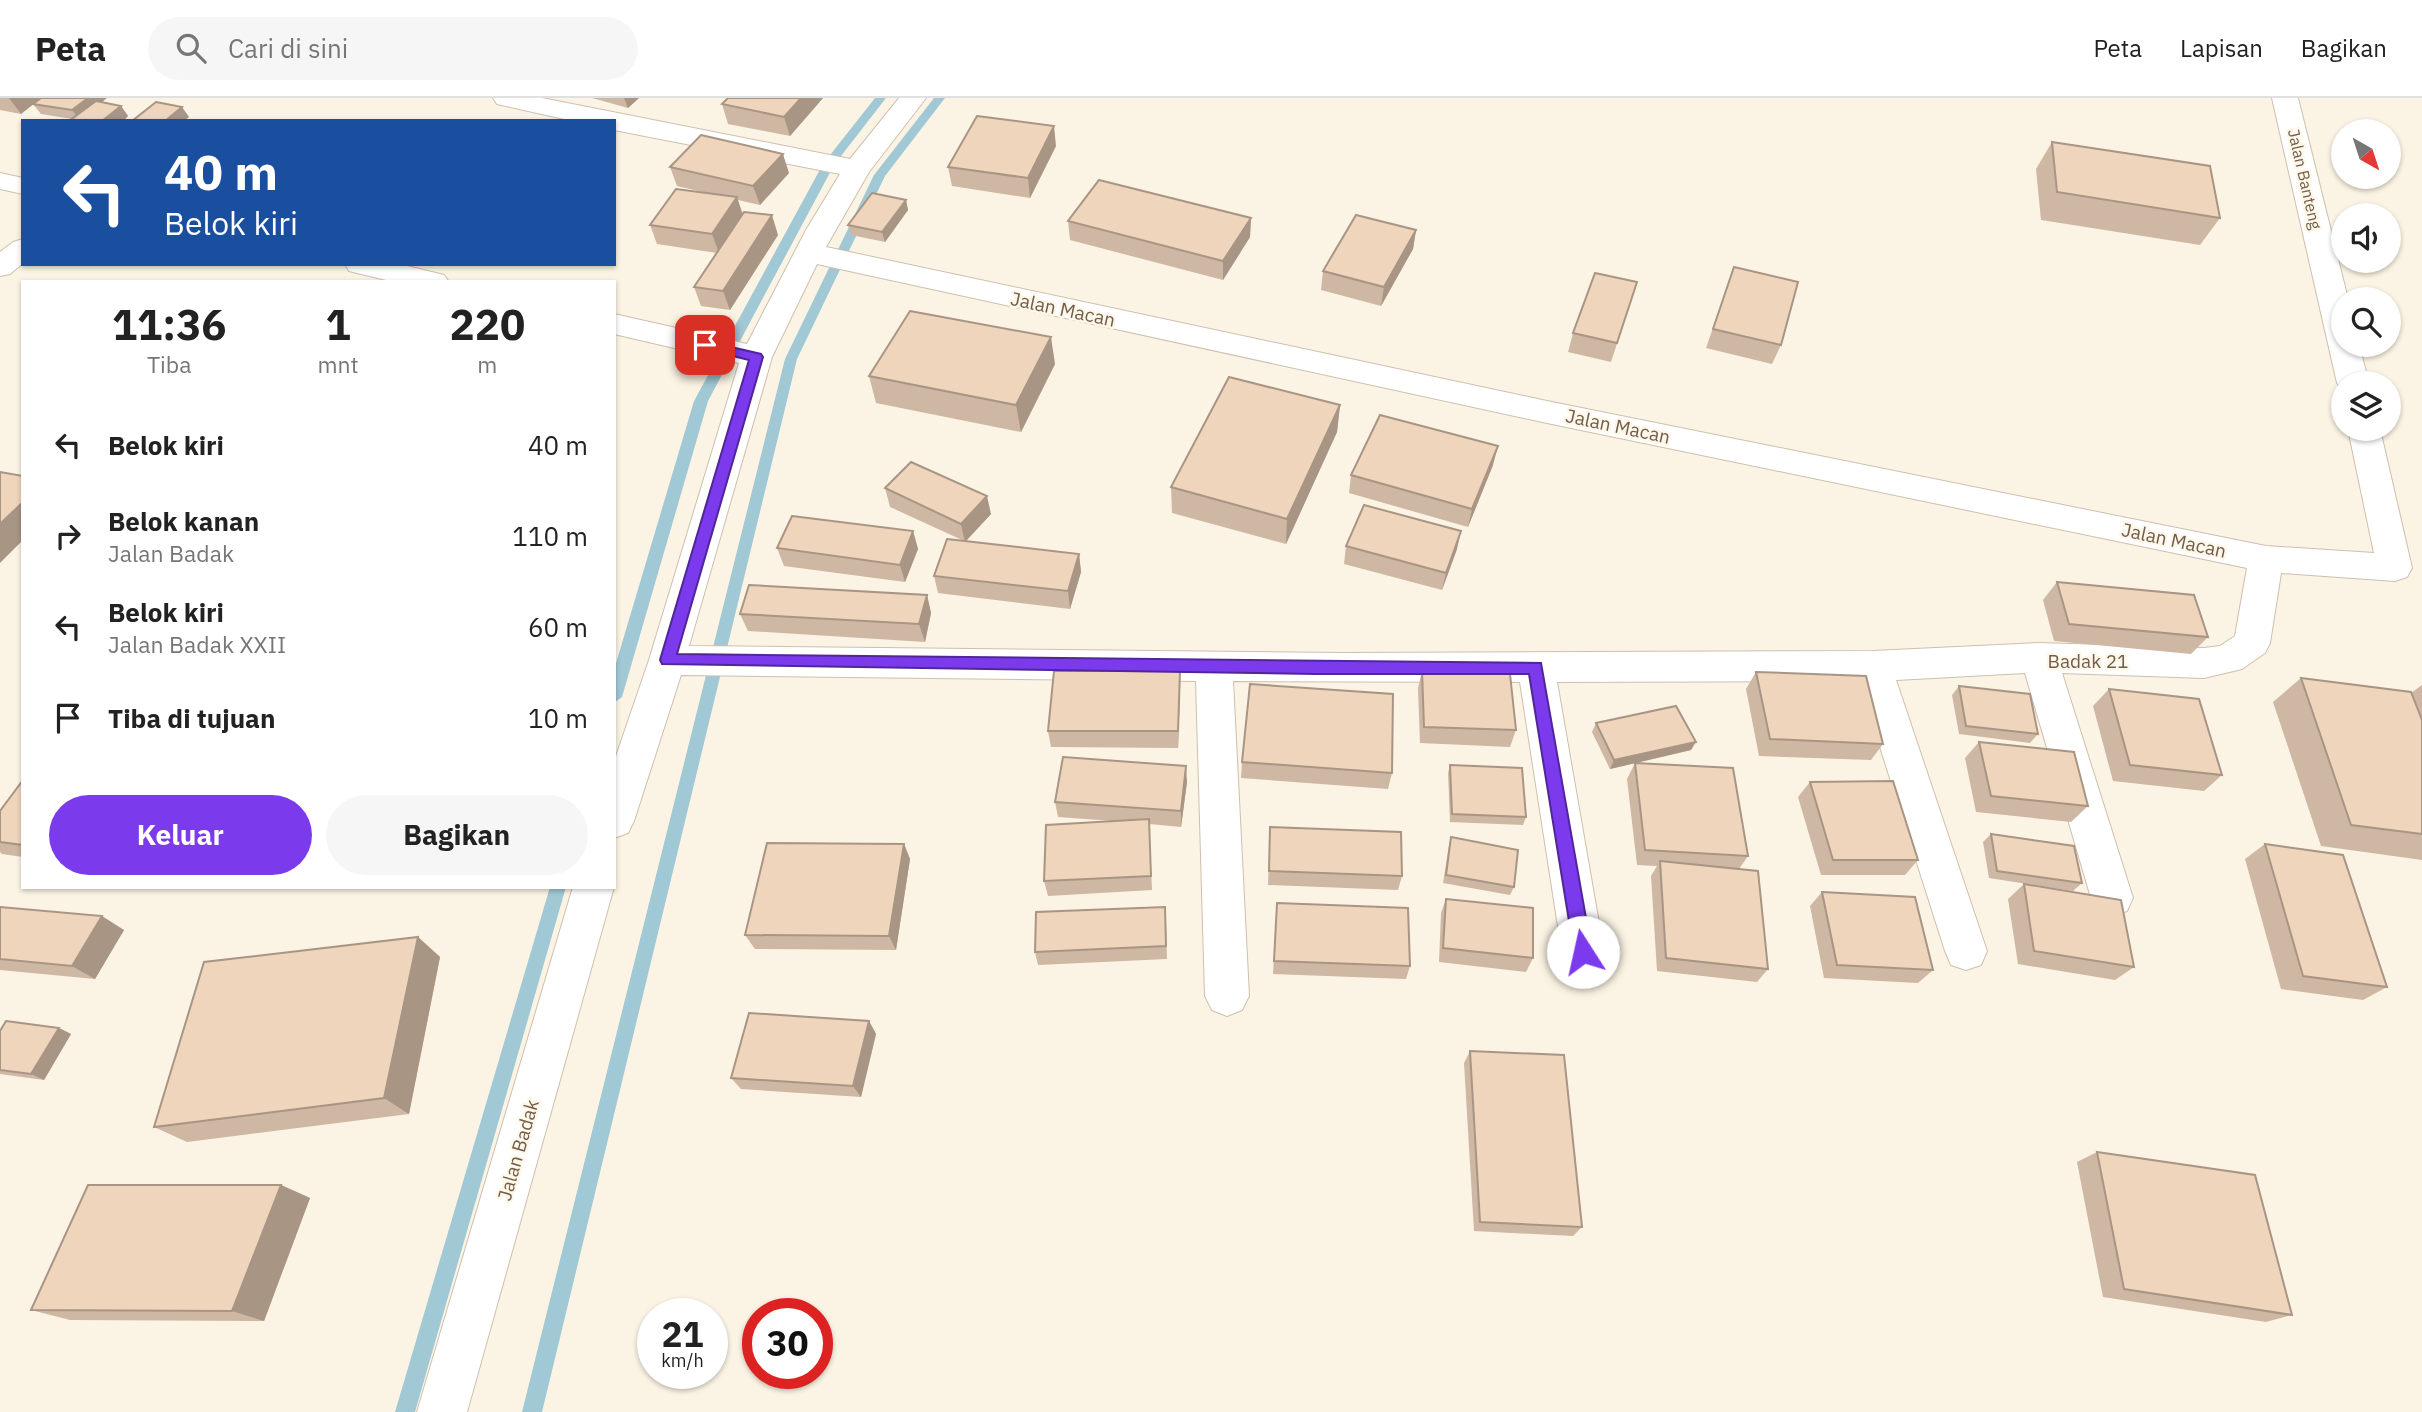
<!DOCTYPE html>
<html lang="id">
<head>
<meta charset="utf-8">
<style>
	:root { --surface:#fff; --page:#f6f6f6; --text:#222; --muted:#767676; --line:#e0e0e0; --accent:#7c3aed }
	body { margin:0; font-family:"IBM Plex Sans",sans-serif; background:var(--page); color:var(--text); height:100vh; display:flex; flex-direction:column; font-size:26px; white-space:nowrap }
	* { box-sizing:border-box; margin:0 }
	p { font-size:23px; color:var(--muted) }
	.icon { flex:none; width:38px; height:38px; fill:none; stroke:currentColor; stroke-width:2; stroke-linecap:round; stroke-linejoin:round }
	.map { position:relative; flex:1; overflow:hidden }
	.side { position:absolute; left:21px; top:182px; width:595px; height:609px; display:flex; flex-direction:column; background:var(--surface); border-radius:0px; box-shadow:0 2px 5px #0004 }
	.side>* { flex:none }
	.banner { position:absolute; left:21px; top:21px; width:595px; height:147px; border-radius:0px; box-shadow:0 2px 5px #0004; background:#1a4fa0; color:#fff; overflow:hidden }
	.needle { width:46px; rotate:141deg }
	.controls { position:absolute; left:2331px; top:21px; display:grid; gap:14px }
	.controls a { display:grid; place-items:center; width:70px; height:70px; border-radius:50%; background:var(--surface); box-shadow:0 2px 5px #0004; font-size:35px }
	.speed { position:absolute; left:637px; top:1200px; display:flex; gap:14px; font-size:35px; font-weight:700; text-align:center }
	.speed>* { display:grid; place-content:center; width:91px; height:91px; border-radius:50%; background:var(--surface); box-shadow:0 2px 5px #0004; line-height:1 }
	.speed small { font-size:18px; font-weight:400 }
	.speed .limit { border:10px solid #d22; background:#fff; color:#111 }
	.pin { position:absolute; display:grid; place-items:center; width:60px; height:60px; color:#fff; margin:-30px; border-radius:14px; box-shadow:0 4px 10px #0006 }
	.me { position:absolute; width:77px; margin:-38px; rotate:350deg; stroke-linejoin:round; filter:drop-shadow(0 0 5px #0008) }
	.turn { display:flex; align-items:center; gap:24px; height:147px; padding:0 28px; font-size:32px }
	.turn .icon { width:91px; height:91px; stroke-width:2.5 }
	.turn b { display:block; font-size:49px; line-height:60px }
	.eta { display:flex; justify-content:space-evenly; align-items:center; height:119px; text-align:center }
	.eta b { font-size:42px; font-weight:700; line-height:49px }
	.primary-button { display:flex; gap:14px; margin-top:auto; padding:14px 28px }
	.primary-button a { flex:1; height:80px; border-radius:42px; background:var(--accent); color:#fff; font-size:28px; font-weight:700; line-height:80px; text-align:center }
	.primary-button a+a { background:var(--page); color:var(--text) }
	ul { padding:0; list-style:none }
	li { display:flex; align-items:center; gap:21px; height:91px; padding:0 28px }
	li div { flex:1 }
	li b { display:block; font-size:26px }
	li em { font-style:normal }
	header { display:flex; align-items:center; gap:42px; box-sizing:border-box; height:98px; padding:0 35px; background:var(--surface); border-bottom:2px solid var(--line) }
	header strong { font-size:33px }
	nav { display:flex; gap:38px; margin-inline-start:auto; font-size:24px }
	.search { width:490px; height:63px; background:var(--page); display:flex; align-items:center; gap:18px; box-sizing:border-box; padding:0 24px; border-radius:38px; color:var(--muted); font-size:26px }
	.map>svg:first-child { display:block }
</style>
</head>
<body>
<header>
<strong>Peta</strong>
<div class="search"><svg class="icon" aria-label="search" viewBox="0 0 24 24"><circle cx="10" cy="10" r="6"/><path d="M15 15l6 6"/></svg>Cari di sini</div>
<nav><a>Peta</a><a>Lapisan</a><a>Bagikan</a></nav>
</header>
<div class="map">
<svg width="2422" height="1314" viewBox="0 0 2422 1314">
	<rect width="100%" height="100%" fill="#fbf4e4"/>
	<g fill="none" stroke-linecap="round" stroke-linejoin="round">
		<g fill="#a0c8d5" fill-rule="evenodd">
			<path d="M875,0H886L834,67L708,303L622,599L614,605V572L694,303L823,66Z"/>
			<path d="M934,0H945L885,78L797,261L542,1314H522L785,261L874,77Z"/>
			<path d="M550,789H566L415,1314H395Z"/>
		</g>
		<g stroke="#cebfae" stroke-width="2">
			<g id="minor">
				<path d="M493,0H542L850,61L899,0H926L869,74L826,149L1547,303L2266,448L2374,455L2348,331H2380L2412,470L2407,479L2395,483L2281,475L2270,545L2265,555L2242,571L2204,580L2062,575L2133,800L2127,813L2112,818L2097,813L2091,800L2025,575L1896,582L1987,853L1981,867L1966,872L1951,867L1945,853L1859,583L1557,584L1604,854L1598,868L1583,873L1568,868L1562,854L1520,584L1233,583L1249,898L1242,912L1227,918L1212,912L1205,898L1196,583L681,577L634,723L628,735L614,740V664L649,562L739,265L614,236V216L747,246L806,132L840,76L614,32V23H573L497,6ZM817,166L1547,325L2247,470L2235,538L2220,548L2204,550L2039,545L1873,553L1342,555L689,548L772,259Z"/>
				<path d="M2272,0H2298L2348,201H2343V247H2359L2369,285H2343V293L2337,285Z"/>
				<path d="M0,75L23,80V96L0,91Z"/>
				<path d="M23,141V165L10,176L0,178V154L13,144Z"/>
				<path d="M345,166H399L444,177L449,184H394L349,173Z"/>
				<path d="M573,789H614L467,1314H417Z"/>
			</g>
		</g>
		<use href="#minor" fill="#fff" fill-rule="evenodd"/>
	</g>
	<g fill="#ceb7a3">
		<path d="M0,0H41L21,16L0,12Z"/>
		<path d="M592,0H639L628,10Z"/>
		<path d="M728,0H823L790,38L728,26L722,6Z"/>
		<path d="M102,4L121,8L128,18L123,23H69L72,21L41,16L33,6Z"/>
		<path d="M2052,44L2220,120L2200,147L2041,122L2036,71Z"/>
		<path d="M1056,48L1030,100L952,88L948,69Z"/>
		<path d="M670,69L789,75L760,107L738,102L743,116L778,137L730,212L701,208L694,189L717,155L657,146L650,127L711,96L677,88Z"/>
		<path d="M906,102L908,112L885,144L851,137L848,127Z"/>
		<path d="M1251,120L1250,139L1223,182L1070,142L1068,123Z"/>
		<path d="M1416,132L1413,151L1381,208L1321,192L1323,173Z"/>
		<path d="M1734,169L1781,247L1772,266L1706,250Z"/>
		<path d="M1637,184L1611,264L1568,254L1573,235Z"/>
		<path d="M1055,266L1021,334L876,305L869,278Z"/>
		<path d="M1340,307L1337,334L1286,446L1172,415L1171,389Z"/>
		<path d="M1493,367L1468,429L1349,395L1351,377Z"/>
		<path d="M885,390L991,416L966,443L1079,456L1081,474L1070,511L938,495L934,478L962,442L890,409Z"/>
		<path d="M913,433L918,451L905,484L784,468L777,450Z"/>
		<path d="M1346,448L1457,451L1442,492L1344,466Z"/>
		<path d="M2057,484L2208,539L2191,556L2054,543L2043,502Z"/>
		<path d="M927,497L931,515L925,544L748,533L740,516Z"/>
		<path d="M1422,573L1516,632L1510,649L1420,645L1418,590Z"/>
		<path d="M1756,574L1883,646L1871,662L1759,658L1746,591Z"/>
		<path d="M2301,580L2411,595L2422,587V762L2321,748L2273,604Z"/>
		<path d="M1959,588L2038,636L2030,645L1959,636L1952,597Z"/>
		<path d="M1180,590L1178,650L1051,649L1048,633Z"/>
		<path d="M2109,591L2222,677L2204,693L2113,683L2093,608Z"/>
		<path d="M1596,625L1691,652L1610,671L1592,634Z"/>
		<path d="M1979,644L2088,708L2071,724L1976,714L1965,660Z"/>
		<path d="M1242,664L1392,675L1388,691L1241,680Z"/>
		<path d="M1635,665L1748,758L1739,771L1768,871L1757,884L1657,873L1651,778L1657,768L1637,767L1627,681Z"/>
		<path d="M1450,667L1526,719L1523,727L1450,724L1448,675Z"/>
		<path d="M23,682V759L2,756L0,754V713Z"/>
		<path d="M1187,684L1181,729L1149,726L1152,792L1048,798L1044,783L1113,723L1058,719L1055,704Z"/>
		<path d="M1810,684L1918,762L1905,777H1821L1798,699Z"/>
		<path d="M1270,729L1402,778L1398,792L1268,787Z"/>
		<path d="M1991,736L2082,785L2073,793L1989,780L1983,744Z"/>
		<path d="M1451,739L1514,789L1510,797L1443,785L1449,747Z"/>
		<path d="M904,746L910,761L896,852L755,851L745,837Z"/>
		<path d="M2265,746L2387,889L2363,902L2281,891L2245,761Z"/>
		<path d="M2024,786L2134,869L2115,882L2018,866L2008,801Z"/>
		<path d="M1822,794L1933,872L1918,885L1824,880L1810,808Z"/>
		<path d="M1446,801L1533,860L1526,874L1439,864L1441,815Z"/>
		<path d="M1277,805L1410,868L1406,881L1273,876Z"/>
		<path d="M0,809L124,832L95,881L0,872Z"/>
		<path d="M1166,823L1167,861L1038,867L1035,854Z"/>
		<path d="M418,839L440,859L409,1016L187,1044L154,1029Z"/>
		<path d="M869,923L876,936L861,999L741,991L731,980Z"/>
		<path d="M59,930L71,936L44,982L0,976V933Z"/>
		<path d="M1470,953L1582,1129L1573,1138L1474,1133L1464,965Z"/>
		<path d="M2097,1054L2292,1217L2266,1224L2103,1199L2077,1064Z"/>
		<path d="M281,1087L310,1100L264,1223L70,1222L31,1212Z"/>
	</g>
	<g fill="#a89584">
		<path d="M9,0H41L21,16Z"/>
		<path d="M88,0H107L80,22L72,12Z"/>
		<path d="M624,0H639L628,10Z"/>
		<path d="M801,0H823L790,38L784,19Z"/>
		<path d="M121,8L128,18L123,23H102Z"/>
		<path d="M182,9L189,19L184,23H165Z"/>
		<path d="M1054,28L1056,48L1030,100L1028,80Z"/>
		<path d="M783,56L789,75L760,107L753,88Z"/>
		<path d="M737,99L743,119L719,155L712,136Z"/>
		<path d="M906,102L908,112L885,144L882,134Z"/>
		<path d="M772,117L778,137L730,212L723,193Z"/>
		<path d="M1251,120L1250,139L1223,182V163Z"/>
		<path d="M1416,132L1413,151L1381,208L1384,189Z"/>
		<path d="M1051,239L1055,266L1021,334L1016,307Z"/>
		<path d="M1340,307L1337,334L1286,446L1287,421Z"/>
		<path d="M1498,348L1493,367L1468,429L1472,411Z"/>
		<path d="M987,398L991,416L965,444L961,426Z"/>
		<path d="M23,404V442L0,465V426Z"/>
		<path d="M913,433L918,451L905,484L900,467Z"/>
		<path d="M1461,433L1457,451L1442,492L1446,475Z"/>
		<path d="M1079,456L1081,474L1070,511L1068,493Z"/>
		<path d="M927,497L931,515L925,544L919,526Z"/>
		<path d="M1180,573V590L1178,650V633Z"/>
		<path d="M1696,644L1691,652L1610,671L1614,662Z"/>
		<path d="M1186,668L1187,684L1181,729V713Z"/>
		<path d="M904,746L910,761L896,852L889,838Z"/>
		<path d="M102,818L124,832L95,881L72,868Z"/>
		<path d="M418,839L440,859L409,1016L384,1000Z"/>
		<path d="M869,923L876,936L861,999L853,988Z"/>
		<path d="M59,930L71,936L44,982L31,976Z"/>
		<path d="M281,1087L310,1100L264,1223L232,1213Z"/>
	</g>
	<g fill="#f0d5bd" stroke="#a89584" stroke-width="2">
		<path d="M41,0H88L72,12L33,6Z"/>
		<path d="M728,0H801L784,19L722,6Z"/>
		<path d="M96,3L121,8L102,23H69Z"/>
		<path d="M156,4L182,9L165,23H132Z"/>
		<path d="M977,18L1054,28L1028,80L948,69Z"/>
		<path d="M701,37L783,56L753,88L670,69Z"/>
		<path d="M2052,44L2210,68L2220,120L2057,94Z"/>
		<path d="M1099,82L1251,120L1223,163L1068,123Z"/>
		<path d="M676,91L737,99L712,136L650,127Z"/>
		<path d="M872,95L906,102L882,134L848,127Z"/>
		<path d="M744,114L772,117L723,193L694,189Z"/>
		<path d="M1356,117L1416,132L1384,189L1323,173Z"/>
		<path d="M1734,169L1798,184L1781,247L1713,231Z"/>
		<path d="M1595,175L1637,184L1617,245L1573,235Z"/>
		<path d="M910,213L1051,239L1016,307L869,278Z"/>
		<path d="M1229,279L1340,307L1287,421L1171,389Z"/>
		<path d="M1380,317L1498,348L1472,411L1351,377Z"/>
		<path d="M911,364L987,398L961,426L885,390Z"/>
		<path d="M0,374L23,378V404L0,426Z"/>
		<path d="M1364,407L1461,433L1446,475L1346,448Z"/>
		<path d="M792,418L913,433L900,467L777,450Z"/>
		<path d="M947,441L1079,456L1068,493L934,478Z"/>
		<path d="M2057,484L2194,497L2208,539L2069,526Z"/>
		<path d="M749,487L927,497L919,526L740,516Z"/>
		<path d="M1054,573H1180L1178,633H1048Z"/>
		<path d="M1422,573L1510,576L1516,632L1424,629Z"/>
		<path d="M1756,574L1866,578L1883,646L1770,641Z"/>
		<path d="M2301,580L2411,594L2422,622V736L2351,727Z"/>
		<path d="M1250,586L1393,596L1392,675L1242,664Z"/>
		<path d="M1959,588L2030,596L2038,636L1966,628Z"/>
		<path d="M2109,591L2199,601L2222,677L2130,667Z"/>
		<path d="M1676,608L1696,644L1614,662L1596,625Z"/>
		<path d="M1979,644L2074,654L2088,708L1991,698Z"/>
		<path d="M1063,659L1186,668L1181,713L1055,704Z"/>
		<path d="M1635,665L1733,670L1748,758L1645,752Z"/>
		<path d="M1450,667L1522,670L1526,719L1452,716Z"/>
		<path d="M23,682V747L0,744V713Z"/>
		<path d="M1893,683L1918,762H1833L1810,684Z"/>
		<path d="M1149,721L1151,778L1044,783L1046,727Z"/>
		<path d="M1270,729L1401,734L1402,778L1269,773Z"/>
		<path d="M1991,736L2074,748L2082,785L1997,773Z"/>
		<path d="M1451,739L1518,752L1514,789L1446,777Z"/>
		<path d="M767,745L904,746L889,838L745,837Z"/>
		<path d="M2265,746L2343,757L2387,889L2303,878Z"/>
		<path d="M1660,763L1758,773L1768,871L1666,860Z"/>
		<path d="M2024,786L2121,802L2134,869L2034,853Z"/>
		<path d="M1822,794L1915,799L1933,872L1837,867Z"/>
		<path d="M1446,801L1533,810V860L1443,850Z"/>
		<path d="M1277,805L1408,810L1410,868L1274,863Z"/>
		<path d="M0,809L102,818L72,868L0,861Z"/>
		<path d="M1165,809L1166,848L1035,854L1036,814Z"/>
		<path d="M418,839L384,1000L154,1029L204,864Z"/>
		<path d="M749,915L869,923L853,988L731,980Z"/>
		<path d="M6,923L59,930L31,976L0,972V933Z"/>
		<path d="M1470,953L1564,957L1582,1129L1480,1124Z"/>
		<path d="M2097,1054L2255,1077L2292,1217L2124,1191Z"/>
		<path d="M88,1087H281L232,1213L31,1212Z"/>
	</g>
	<path fill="#7c3aed" stroke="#51269a" stroke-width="2" d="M705,243L761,256L763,259L677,556L1541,565L1592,854L1589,860L1583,862L1577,860L1574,854L1529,576H1316L662,566L660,562L749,262L700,250V244Z"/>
	<g text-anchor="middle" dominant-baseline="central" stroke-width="5" stroke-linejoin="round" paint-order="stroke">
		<g font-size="16" fill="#735c4b" stroke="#fef8ea">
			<text transform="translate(2305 81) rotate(77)">Jalan Banteng</text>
		</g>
		<g font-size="19" fill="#735c4b" stroke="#fef8ea">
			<text transform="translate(1063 211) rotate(12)">Jalan Macan</text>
			<text transform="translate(1618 328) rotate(12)">Jalan Macan</text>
			<text transform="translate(2174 442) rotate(12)">Jalan Macan</text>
			<text x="2088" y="563">Badak 21</text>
			<text transform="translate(518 1052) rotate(-74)">Jalan Badak</text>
		</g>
	</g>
</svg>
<div class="controls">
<a><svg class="needle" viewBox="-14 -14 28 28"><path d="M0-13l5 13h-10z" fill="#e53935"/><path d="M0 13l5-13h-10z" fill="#767676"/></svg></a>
<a><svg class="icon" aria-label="sound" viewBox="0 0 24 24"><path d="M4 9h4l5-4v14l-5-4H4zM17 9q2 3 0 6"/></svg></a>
<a><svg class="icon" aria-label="search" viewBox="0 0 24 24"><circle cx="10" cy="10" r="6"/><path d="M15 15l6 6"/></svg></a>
<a><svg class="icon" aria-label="layers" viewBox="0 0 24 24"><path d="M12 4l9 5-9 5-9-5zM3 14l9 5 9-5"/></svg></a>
</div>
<div class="speed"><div>21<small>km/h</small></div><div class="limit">30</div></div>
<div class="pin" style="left:705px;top:247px;background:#d93025"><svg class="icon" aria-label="arrive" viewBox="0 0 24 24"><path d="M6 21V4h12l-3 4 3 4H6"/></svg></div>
<svg class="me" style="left:1583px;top:854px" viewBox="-20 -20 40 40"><circle r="19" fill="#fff"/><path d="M0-13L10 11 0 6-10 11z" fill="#7c3aed"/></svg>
<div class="banner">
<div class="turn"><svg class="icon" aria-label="left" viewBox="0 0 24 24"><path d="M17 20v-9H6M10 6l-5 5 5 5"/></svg><div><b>40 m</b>Belok kiri</div></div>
</div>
<section class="side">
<div class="eta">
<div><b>11:36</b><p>Tiba</p></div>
<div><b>1</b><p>mnt</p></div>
<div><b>220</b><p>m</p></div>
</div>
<ul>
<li><svg class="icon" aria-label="left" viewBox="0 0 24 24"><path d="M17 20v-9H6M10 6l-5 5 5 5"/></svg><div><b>Belok kiri</b></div><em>40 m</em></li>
<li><svg class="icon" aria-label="right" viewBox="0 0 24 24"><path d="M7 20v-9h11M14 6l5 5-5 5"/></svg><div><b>Belok kanan</b><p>Jalan Badak</p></div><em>110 m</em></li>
<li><svg class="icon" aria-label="left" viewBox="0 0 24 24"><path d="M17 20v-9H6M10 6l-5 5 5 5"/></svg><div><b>Belok kiri</b><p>Jalan Badak XXII</p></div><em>60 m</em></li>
<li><svg class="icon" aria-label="arrive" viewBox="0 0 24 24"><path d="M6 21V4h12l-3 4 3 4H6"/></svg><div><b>Tiba di tujuan</b></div><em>10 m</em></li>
</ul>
<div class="primary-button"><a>Keluar</a><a>Bagikan</a></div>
</section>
</div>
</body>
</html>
